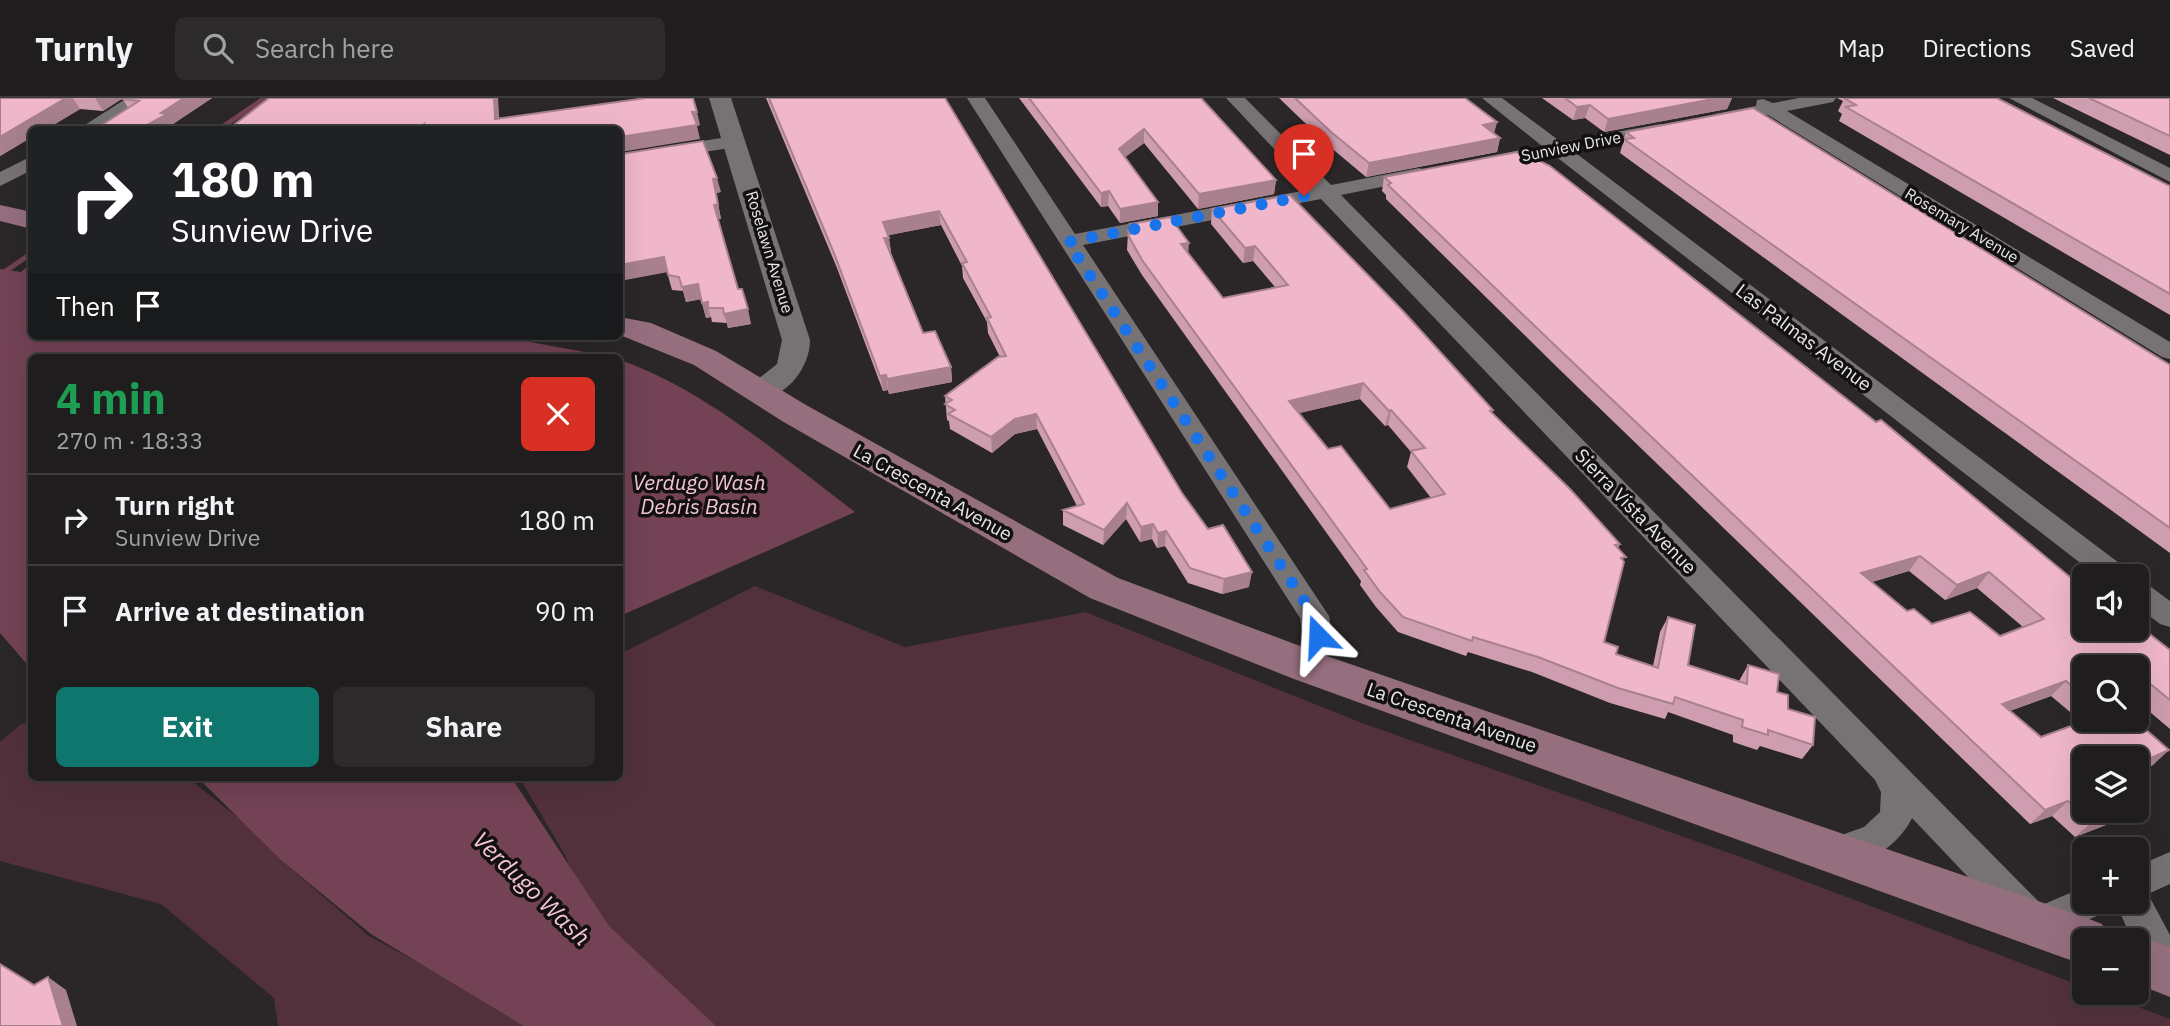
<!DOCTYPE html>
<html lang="en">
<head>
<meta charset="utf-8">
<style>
	:root { --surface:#201d1e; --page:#2d2a2b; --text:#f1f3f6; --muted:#a2a2a4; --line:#3d3b3c; --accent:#0f766e }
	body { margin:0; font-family:"IBM Plex Sans",sans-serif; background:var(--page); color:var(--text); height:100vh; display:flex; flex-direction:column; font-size:26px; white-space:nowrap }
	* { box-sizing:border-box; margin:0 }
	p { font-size:23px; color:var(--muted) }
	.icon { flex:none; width:38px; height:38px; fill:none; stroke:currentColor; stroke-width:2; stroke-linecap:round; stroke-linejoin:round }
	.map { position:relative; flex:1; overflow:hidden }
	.panel { position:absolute; left:28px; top:256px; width:595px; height:427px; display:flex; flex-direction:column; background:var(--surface); border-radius:10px; box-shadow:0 7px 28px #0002,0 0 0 2px var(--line) }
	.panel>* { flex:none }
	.hud { position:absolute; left:28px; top:28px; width:595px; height:214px; border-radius:10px; box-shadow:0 7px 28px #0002,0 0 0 2px var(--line); background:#202124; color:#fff; overflow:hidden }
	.fabs { position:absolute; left:2072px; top:466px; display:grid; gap:14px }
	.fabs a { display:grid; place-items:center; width:77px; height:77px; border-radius:10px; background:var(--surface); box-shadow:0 7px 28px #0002,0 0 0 2px var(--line); font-size:35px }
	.pin { position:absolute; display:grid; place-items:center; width:60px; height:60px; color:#fff; margin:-72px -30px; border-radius:50% 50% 50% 0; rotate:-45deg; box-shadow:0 0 7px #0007 }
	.pin .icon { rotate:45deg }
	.me { position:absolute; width:77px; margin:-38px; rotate:339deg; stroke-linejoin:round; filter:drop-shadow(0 0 5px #0008) }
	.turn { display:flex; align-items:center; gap:24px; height:147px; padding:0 28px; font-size:32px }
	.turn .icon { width:91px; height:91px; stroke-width:2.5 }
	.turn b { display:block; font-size:49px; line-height:60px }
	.then { display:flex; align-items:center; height:66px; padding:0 28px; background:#0003; gap:14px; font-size:26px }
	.round { display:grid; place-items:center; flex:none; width:74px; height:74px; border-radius:10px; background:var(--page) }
	.headline { display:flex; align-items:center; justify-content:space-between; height:119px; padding:0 28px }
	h1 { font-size:42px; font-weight:800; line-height:52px; color:#1e9e55 }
	.cta { display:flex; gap:14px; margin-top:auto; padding:14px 28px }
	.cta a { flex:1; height:80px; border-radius:10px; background:var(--accent); color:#fff; font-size:28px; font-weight:800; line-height:80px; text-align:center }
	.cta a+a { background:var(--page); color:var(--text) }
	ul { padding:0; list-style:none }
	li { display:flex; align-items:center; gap:21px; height:91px; padding:0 28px; border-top:2px solid var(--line) }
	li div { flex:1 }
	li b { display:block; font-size:26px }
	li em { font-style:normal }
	header { display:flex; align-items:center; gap:42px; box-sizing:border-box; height:98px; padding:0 35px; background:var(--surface); border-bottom:2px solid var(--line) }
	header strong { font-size:33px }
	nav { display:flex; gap:38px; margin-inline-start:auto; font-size:24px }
	.search { width:490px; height:63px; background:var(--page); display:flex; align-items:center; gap:18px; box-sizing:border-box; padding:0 24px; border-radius:10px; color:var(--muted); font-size:26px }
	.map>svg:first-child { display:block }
</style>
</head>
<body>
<header>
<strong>Turnly</strong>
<div class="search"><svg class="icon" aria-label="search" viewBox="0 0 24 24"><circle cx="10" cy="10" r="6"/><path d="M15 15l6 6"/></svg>Search here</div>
<nav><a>Map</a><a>Directions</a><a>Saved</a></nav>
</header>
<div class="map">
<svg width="2170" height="928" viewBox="0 0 2170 928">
	<rect width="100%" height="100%" fill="#2b2728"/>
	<path fill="#52313d" d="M755,488L905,549L1085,514L1362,625L1749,762L2084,889V894H2099L2170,921V928H278L274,900L161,806L0,763V644L21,626L31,625L32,679H187L257,735L282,763L369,838L497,907L599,825L561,750L519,679H620V556Z"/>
	<g fill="#734255">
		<path d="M31,165L32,238H497L612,259H32L31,571L0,535V171L21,174Z"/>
		<path d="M620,262C708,293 780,358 855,414L620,518Z"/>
		<path d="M197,679H511L609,828L716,928H524L371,836L282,763Z"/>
	</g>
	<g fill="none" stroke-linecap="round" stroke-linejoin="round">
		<g stroke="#734255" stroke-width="5">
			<path d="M218,32L265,0"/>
			<path d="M0,177L32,155"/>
		</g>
		<g fill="#777274" fill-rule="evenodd">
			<path d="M127,0H149L100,32H77Z"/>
			<path d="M967,0H985L1075,136L1312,91L1226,0H1245L1331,87L1419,70L1426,72L1429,76L1426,80L1341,97L2042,807L2084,789V803H2109L2104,815L2037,843L2024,838L1912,720C1898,750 1854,778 1822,766L1817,755L1822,744L1864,729L1880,714L1881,694L1875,682L1321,101L1083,147L1329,518C1333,539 1330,558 1320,577L1309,581L1298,577L1294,569L1303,538L1300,520Z"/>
			<path d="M1482,0H1502L1561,44L1660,26L1666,27L1669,31L1666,35L1573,53L2127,471L2131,478H2097L1554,57L1487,70L1480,68L1478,64L1480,60L1542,48Z"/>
			<path d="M1799,0H1836L1833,4L1787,13L2170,244V261L2162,259L1768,17L1721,25L1712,20L1715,16L1756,8L1757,2L1763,1L1773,5Z"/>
			<path d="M2009,0H2032L2170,70V84Z"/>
			<path d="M734,38L741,40L743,44L741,48L620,68V56Z"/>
			<path d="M32,58V72L0,88V74Z"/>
			<path d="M2137,483L2147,486L2170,503V529L2160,526L2137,508Z"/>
			<path d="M2170,754V786L2148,796L2170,837V884C2154,877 2137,860 2137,842H2132L2115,803H2137V768Z"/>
		</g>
		<path fill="#777274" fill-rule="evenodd" d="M709,0H731L810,242C810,273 780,308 747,300L743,293L777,266L782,242Z"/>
		<g fill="#966f7f" fill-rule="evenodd">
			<path d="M0,107L32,114V131L0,123Z"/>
			<path d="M620,219L651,225L716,253L806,307L1118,480L1324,557L2084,819L2102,826L2109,842H2084V867L1294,581L1090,500L782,323L694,267L620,237Z"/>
			<path d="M2137,838L2170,849V899L2137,886V842H2127Z"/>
		</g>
	</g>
	<g fill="#ce9daf" fill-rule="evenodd">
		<path d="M0,0H123L103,13L80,11L45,32H32V39L0,58Z"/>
		<path d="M212,0L173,26L175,29L171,32H94L128,10L123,1Z"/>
		<path d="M766,0H945L1182,395L1249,489L1222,496L1188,485L1165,448L1157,450L1152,441L1140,444L1126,421L1103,447L1063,427V412L1077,408L1037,331L1015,336L992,355L950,331L949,323L947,322L945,298L1000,259L988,235L987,224L963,180L962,168L941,127L888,137L891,154H889L923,235L951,269L952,284L889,296L888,292L883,293L837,170Z"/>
		<path d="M1019,0H1201L1276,82L1274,96L1198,111L1144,45L1125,59L1158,104V118L1120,125L1108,108L1101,109Z"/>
		<path d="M1279,0H1465L1497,24L1494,35L1500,40L1497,54L1366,79L1329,48Z"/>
		<path d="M1542,0H1732L1727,11L1604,34L1585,20L1573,22Z"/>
		<path d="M1837,0H1997L2170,88V217L1839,23L1842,16L1838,13L1843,3Z"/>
		<path d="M2053,0H2170V57Z"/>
		<path d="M1626,34L2170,267V455L1620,55Z"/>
		<path d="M620,56L721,94L716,95L721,121H718L738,191L751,226L728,230L727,225L712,224L711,219L706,220L701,201L686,204L683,193L672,192L667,174Z"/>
		<path d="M1384,79L2076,484L2170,552V631L2137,603V569H2084V621H2134L2153,667L2137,674V660H2084V712L2122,713L2106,727L2075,739L2052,718L2030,726L1559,271L1386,101V97L1382,93ZM1909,473L1945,502L1977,490L2023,529L2000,538L1932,526L1907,513L1872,484ZM2051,598L2082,624L2041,639L2010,613Z"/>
		<path d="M1212,111L1493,312L1492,315L1620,446L1618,450L1624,463L1604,544L1616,556L1653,568L1660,534L1668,519L1688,567L1739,583L1748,567L1777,594L1813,647L1802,661L1760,648L1757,652L1733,644V637L1668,614L1665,621L1610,605L1532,574L1468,554L1466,558L1398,534L1376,509L1360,487L1361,483L1142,177L1127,152L1128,133H1130V126L1188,155L1223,200L1275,189L1253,163L1243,165L1211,126ZM1360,301L1385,328L1388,327L1411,354L1407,369L1431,400L1390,411L1328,351L1299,315Z"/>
	</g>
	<g fill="#a8808e">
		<path d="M66,0H73L80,11L45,32H32V39L0,58V39Z"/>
		<path d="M95,0H123L103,13Z"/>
		<path d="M184,0H212L173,26L175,29L171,32H150L149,26L161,15Z"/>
		<path d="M494,0H498L500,32L495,21Z"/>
		<path d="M1718,0H1732L1727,11L1604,34L1608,21Z"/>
		<path d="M1590,7L1585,20L1573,22L1577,9Z"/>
		<path d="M692,14H697L700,27L697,28L700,41L620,54V39Z"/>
		<path d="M1497,24L1493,38L1483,27Z"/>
		<path d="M1144,31V45L1119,64V51Z"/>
		<path d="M1500,40L1497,54L1366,79L1369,65Z"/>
		<path d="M717,80L721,94L716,95L721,121H718L714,107L713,81Z"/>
		<path d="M1276,82L1274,96L1198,111L1199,96Z"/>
		<path d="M1109,93L1108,108L1101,109V95Z"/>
		<path d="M1158,104V118L1120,125V111Z"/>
		<path d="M939,113L941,127L885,138L883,124Z"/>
		<path d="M884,140H889L891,154L886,155Z"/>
		<path d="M1189,145L1188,159L1181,146Z"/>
		<path d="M1255,148L1253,163L1243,165L1245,150Z"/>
		<path d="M664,159L668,174L620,183V167Z"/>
		<path d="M698,186L702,201L686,204L682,189Z"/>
		<path d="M708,204V210L711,219L706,220L702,205Z"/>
		<path d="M748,211L751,226L728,230L724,216Z"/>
		<path d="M951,269L952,284L889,296L887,281Z"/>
		<path d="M886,277L888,292L883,293L880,278Z"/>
		<path d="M1363,285L1360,301L1287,318L1289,303Z"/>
		<path d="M1391,312L1388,327L1385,328L1389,313Z"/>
		<path d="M1036,316L1037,331L1015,336L992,355L991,339L1015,321Z"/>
		<path d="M1127,405L1126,421L1103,447L1104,432Z"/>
		<path d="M1153,426L1152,441L1140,444L1141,429Z"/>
		<path d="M1166,433L1165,448L1157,450L1158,435Z"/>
		<path d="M1920,458L1909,473L1851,490L1861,475Z"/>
		<path d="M1252,474L1249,489L1222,496L1224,481Z"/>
		<path d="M1989,474L1977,490L1945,502L1957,487Z"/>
		<path d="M2066,583L2051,598L1989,620L2002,606Z"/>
		<path d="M2169,652L2153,667L2137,674V666Z"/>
		<path d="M2068,703L2052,718L2030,726L2045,712Z"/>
		<path d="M2122,713L2106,727L2075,739L2091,725Z"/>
		<path d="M48,879L66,892L77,928H63Z"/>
	</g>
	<g fill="#f0b7cb" stroke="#a8808e" stroke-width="2" fill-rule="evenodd">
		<path d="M0,0H66L0,39Z"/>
		<path d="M125,0H184L161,15L167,16L149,26L157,27L150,32H94L139,3L123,1Z"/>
		<path d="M269,0H494L495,21L646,0H693L697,14H692L697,27L620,39V32H423L424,26L416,32H227Z"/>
		<path d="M769,0H945L1182,395L1208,431L1223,427L1252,474L1224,481L1190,470L1166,433L1158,435L1153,426L1141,429L1127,405L1104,432L1063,412L1084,406L1036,316L1015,321L991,339L948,316L955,312L945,306L952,302L945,298L998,259L1006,258L987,220L991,219L962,165L967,164L939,113L883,124L889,140H884L923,235L935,233L951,269L887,281L886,277L880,278L834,155Z"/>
		<path d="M1029,0H1201L1276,82L1199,96L1144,31L1119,51L1158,104L1120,111L1109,93L1101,95Z"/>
		<path d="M1295,0H1465L1497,24L1483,27L1500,40L1369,65L1331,34Z"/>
		<path d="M1565,0H1718L1608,21L1590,7L1577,9Z"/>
		<path d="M1844,0H1997L2170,88V196L1846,9L1856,7Z"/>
		<path d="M2089,0H2170V38Z"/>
		<path d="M1753,10L2170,267V430L1624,41L1634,40L1626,34Z"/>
		<path d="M703,43L717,80L713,81L718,106L714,107L725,146L738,191H742L748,211L724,216L723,210H708V204L702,205L698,186L682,189L679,179L668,177L664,159L620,167V56Z"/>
		<path d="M1517,54L1528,62L1536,61L1550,68L1876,324L1881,322L2076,484L2080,483L2084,486V530H2137V526L2170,552V602L2137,575V569H2084V599L2066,583L2002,606L2041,639L2090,621H2134L2169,652L2137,666V660H2084V712L2122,713L2091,725L2068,703L2045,712L1564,256L1388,87L1391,85L1384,79ZM1920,458L1957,487L1989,474L2044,521L2000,538L1970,514L1932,526L1914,511L1907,513L1861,475Z"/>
		<path d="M1290,97L1403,213L1493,312L1490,313L1570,391L1620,446L1615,447L1626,459L1621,460L1624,464L1604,544L1618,549L1616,556L1658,570L1668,519L1695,527L1688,567L1747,586L1748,567L1779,576L1777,594L1788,597V611L1815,619L1813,647L1768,632V637L1742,629L1743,622L1675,599L1673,606L1618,590L1538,559L1473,539L1472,543L1403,519L1380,494L1364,472L1367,471L1142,162L1128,137L1130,136L1128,133L1134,132L1130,126L1170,119L1189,145L1181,146L1223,200L1288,187L1255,148L1245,150L1212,111ZM1363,285L1389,313L1391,312L1425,350L1411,353L1445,396L1390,411L1341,348L1328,351L1289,303Z"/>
		<path d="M0,866L34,887L48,879L63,928H0Z"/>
	</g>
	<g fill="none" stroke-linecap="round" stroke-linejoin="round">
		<path stroke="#1a73e8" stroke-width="12" stroke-dasharray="0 21.6" d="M1304,98L1068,144L1314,518L1318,538"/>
	</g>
	<g text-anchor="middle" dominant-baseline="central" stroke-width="7" stroke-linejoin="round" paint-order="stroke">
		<g font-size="16" fill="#e8e6e6" stroke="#121011">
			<text transform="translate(1571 48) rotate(-11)">Sunview Drive</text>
			<text transform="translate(1962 127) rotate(31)">Rosemary Avenue</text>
			<text transform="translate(770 154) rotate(73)">Roselawn Avenue</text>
		</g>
		<g font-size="19" fill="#e8e6e6" stroke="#121011">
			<text transform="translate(1804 239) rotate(37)">Las Palmas Avenue</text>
			<text transform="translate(933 394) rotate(29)">La Crescenta Avenue</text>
			<text transform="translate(1636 413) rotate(46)">Sierra Vista Avenue</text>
			<text transform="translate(1452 619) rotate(19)">La Crescenta Avenue</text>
		</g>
		<g font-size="21" font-style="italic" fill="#f6c4d5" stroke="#121011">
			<text x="699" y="384">Verdugo Wash<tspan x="699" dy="24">Debris Basin</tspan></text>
		</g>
		<g font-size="24" font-style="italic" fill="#f6c4d5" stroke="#121011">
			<text transform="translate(532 790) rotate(44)">Verdugo Wash</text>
		</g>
	</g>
</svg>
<div class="fabs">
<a><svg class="icon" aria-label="sound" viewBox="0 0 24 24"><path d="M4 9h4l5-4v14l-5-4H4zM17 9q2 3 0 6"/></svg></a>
<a><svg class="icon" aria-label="search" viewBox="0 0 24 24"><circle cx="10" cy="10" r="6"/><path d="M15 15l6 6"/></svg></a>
<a><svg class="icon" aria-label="layers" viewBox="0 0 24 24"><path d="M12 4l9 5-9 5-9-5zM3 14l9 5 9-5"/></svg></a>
<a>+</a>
<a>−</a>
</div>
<div class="pin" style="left:1304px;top:98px;background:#d93025"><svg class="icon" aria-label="arrive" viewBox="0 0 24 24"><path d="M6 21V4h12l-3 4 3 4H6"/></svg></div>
<svg class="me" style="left:1318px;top:538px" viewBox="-20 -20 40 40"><path d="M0-17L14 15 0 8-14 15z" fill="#1a73e8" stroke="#fff" stroke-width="4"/></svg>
<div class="hud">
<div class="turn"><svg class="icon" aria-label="right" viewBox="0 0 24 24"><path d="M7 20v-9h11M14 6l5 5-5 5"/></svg><div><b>180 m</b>Sunview Drive</div></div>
<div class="then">Then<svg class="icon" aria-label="arrive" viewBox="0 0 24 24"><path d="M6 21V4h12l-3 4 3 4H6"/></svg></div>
</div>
<section class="panel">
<div class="headline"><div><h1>4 min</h1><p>270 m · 18:33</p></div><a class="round" style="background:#d93025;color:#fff"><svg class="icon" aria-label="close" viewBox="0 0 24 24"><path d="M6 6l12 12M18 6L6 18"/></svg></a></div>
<ul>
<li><svg class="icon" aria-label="right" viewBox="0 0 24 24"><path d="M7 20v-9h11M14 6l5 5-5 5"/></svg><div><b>Turn right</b><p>Sunview Drive</p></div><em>180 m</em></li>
<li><svg class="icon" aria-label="arrive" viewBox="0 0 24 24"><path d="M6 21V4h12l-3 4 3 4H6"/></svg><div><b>Arrive at destination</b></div><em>90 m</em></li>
</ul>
<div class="cta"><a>Exit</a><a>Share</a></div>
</section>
</div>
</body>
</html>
